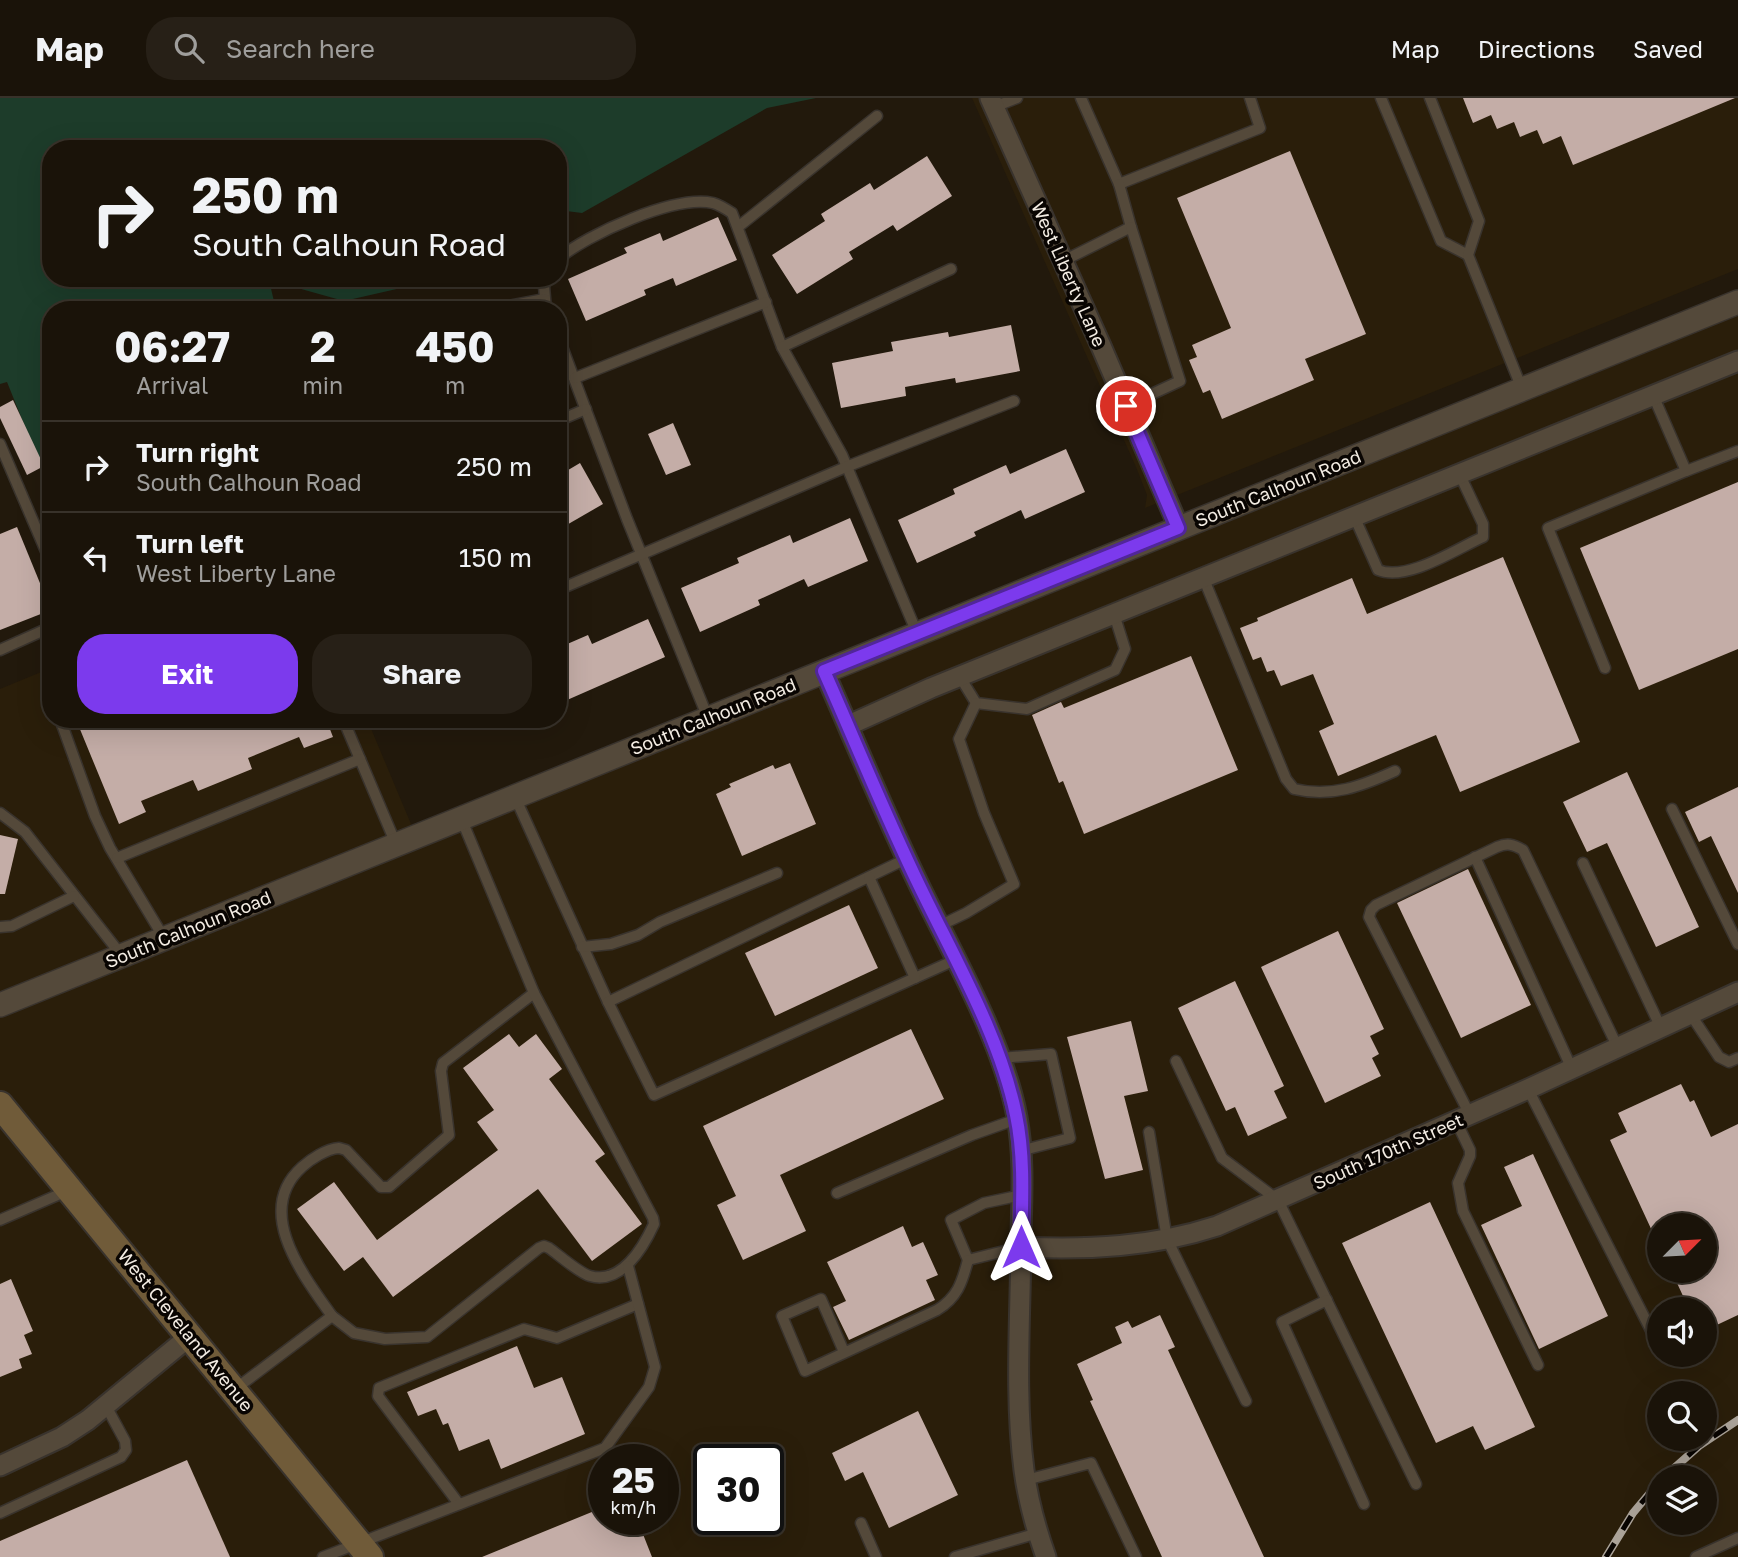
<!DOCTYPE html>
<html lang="en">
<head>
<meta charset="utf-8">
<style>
	:root { --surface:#1a1309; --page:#272017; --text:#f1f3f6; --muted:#9f9e9c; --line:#38322a; --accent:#7c3aed }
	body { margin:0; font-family:"Golos Text",sans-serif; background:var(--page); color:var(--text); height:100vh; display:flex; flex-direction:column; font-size:26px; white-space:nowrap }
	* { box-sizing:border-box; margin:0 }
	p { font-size:23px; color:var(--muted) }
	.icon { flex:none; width:38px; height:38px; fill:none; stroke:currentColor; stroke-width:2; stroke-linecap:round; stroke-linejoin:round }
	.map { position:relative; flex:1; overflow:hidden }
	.drawer { position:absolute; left:42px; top:203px; width:525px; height:427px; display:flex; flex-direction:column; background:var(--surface); border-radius:28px; box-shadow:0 7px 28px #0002,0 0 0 2px var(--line) }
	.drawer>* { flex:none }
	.banner { position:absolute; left:42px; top:42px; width:525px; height:147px; border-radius:28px; box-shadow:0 7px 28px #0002,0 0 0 2px var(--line); background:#1a1309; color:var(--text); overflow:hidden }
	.needle { width:46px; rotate:66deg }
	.controls { position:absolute; left:1647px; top:1115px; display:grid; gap:14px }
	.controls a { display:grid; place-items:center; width:70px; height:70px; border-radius:50%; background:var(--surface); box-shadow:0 7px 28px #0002,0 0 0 2px var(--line); font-size:35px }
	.speed { position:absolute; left:588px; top:1346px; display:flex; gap:14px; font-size:35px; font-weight:700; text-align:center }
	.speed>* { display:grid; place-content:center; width:91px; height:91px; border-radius:50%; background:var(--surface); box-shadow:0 7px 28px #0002,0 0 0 2px var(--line); line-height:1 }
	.speed small { font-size:18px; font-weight:400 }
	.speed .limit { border:4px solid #111; border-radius:10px; background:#fff; color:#111 }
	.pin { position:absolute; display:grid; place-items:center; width:60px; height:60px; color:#fff; margin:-30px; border:4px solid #fff; border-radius:50%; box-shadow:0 2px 7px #0007 }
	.me { position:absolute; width:77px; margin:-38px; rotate:0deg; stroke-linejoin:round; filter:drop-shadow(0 0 5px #0008) }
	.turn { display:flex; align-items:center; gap:24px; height:147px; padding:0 35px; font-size:32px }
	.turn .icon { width:91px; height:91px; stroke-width:2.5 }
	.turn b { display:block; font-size:49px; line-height:60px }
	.eta { display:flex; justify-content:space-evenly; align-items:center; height:119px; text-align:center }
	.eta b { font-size:42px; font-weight:700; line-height:49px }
	.cta { display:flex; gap:14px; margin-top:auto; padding:14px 35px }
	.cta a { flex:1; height:80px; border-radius:28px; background:var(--accent); color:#fff; font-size:28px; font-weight:700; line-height:80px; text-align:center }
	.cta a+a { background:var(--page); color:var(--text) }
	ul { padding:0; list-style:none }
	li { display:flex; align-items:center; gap:21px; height:91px; padding:0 35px; border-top:2px solid var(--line) }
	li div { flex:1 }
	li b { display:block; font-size:26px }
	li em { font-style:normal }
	header { display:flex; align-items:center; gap:42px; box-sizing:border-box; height:98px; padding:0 35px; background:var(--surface); border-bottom:2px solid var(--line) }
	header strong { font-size:33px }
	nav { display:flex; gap:38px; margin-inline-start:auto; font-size:24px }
	.search { width:490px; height:63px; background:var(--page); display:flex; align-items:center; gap:18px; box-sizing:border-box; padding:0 24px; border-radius:28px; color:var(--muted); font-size:26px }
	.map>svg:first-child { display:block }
</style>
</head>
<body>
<header>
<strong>Map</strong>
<div class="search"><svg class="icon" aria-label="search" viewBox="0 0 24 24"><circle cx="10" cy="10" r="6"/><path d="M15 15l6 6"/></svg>Search here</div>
<nav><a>Map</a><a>Directions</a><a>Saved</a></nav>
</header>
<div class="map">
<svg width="1738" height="1459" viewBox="0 0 1738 1459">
	<rect width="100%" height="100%" fill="#22190c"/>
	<g fill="#2a1e0a" fill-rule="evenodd">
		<path d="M972,0H1738V171L1145,410L1147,397L1136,369Z"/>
		<path d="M1738,204V1459H0V591L51,570V621H367L416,738ZM1659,1127H1704V1172H1659ZM1659,1211H1704V1256H1659ZM1659,1295H1704V1340H1659ZM604,1362H663V1421H604ZM709,1362H768V1421H709ZM1659,1379H1704V1424H1659Z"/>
	</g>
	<path fill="#1d3c2a" d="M0,0H816L767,10L582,115L558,112V51H496L487,44L471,51H51V180H445L344,203L269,182L276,212H51V393L7,284L0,286Z"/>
	<g fill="#c4ada7">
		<path d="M1463,0H1735L1573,67L1561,38L1543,46L1537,32L1520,39L1514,24L1497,31L1491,17L1473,25Z"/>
		<path d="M1290,53L1366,236L1305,261L1314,282L1222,321L1210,292L1203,295L1189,262L1197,259L1192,247L1231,230L1177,100Z"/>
		<path d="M927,58L952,98L897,133L893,127L849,154L853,161L797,196L772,157L825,123L821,116L870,85L874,92Z"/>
		<path d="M718,119L737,162L676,188L673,180L644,192L646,197L586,223L568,181L627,155L624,150L660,135L663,143Z"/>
		<path d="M1011,227L1020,273L956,285L955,280L905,289L906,298L841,310L832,265L893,253L891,244L948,234L949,239Z"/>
		<path d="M13,302L44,368L27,377L0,320V309Z"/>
		<path d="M673,325L691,367L666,377L648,336Z"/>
		<path d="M1066,351L1085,394L1025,421L1021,412L974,434L976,438L917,465L898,422L955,396L953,391L1006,367L1010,376Z"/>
		<path d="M580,365L603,406L558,432V378Z"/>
		<path d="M1738,384V551L1639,592L1580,450Z"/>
		<path d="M850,420L868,463L808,489L804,481L758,502L760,507L700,534L681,490L739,465L737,460L790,437L793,445Z"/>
		<path d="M17,429L51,512L0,532V436Z"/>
		<path d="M1503,459L1580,644L1460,694L1436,637L1338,678L1319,633L1334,626L1313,576L1281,588L1274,572L1267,574L1261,559L1253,562L1240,530L1258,523L1257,520L1352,480L1367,516Z"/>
		<path d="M648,521L665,559L558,606V550L588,537L592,546Z"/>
		<path d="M1191,558L1238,672L1084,736L1063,683L1059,685L1032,617L1061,604L1064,610Z"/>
		<path d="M84,621H326L333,639L304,650L299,639L248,660L252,671L198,693L193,682L141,703L146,714L119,726L77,624Z"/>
		<path d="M790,665L816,726L742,758L716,696L731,689L729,686L773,667L775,671Z"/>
		<path d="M1627,674L1699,829L1656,849L1607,745L1587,754L1563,704Z"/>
		<path d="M1738,689V795L1711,738L1699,744L1685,714Z"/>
		<path d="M0,737L18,741L5,796H0Z"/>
		<path d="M1468,771L1531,907L1461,940L1397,805Z"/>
		<path d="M849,807L878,870L775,918L745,855Z"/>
		<path d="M1338,833L1384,931L1370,938L1379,956L1372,960L1381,978L1325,1005L1261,869Z"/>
		<path d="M1235,883L1284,988L1274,993L1287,1020L1248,1038L1235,1009L1226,1013L1178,910Z"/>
		<path d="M1131,923L1148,993L1124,998L1143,1072L1105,1081L1067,939Z"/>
		<path d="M911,931L944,1001L780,1077L806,1133L743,1162L717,1107L736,1098L703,1028Z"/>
		<path d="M509,936L519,949L536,936L562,971L549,981L605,1056L595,1063L642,1126L592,1163L538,1091L393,1199L363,1159L344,1173L297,1111L334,1084L377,1142L498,1052L477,1024L494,1012L463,970Z"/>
		<path d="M1681,986L1690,1004L1694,1002L1711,1039L1738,1026V1217L1704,1233V1211H1689L1671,1172H1704V1127H1659V1148L1610,1042L1627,1034L1618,1015Z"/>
		<path d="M1533,1056L1608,1218L1539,1251L1481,1127L1522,1108L1504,1069Z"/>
		<path d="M1430,1104L1535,1329L1485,1352L1473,1328L1436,1345L1342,1145Z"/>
		<path d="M903,1128L912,1149L923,1144L938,1177L926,1182L935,1202L849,1242L833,1209L846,1203L827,1164Z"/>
		<path d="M11,1181L33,1233L24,1237L32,1256L19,1261L22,1270L0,1279V1186Z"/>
		<path d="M1160,1217L1175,1249L1168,1252L1264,1459H1162L1090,1303L1093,1302L1077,1266L1122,1245L1115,1229L1128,1223L1132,1230Z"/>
		<path d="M517,1248L534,1290L562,1279L585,1336L501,1371L489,1341L459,1353L448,1325L443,1327L436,1311L418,1318L407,1294Z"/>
		<path d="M918,1313L958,1397L889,1430L863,1374L845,1383L832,1355Z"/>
		<path d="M187,1362L230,1459H0V1443Z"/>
		<path d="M604,1409V1421H637L652,1459H482Z"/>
	</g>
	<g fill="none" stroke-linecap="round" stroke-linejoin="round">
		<g stroke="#39332d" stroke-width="13">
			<g id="service">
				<path d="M1081,0L1119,86L1260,30L1250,0"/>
				<path d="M1381,0L1441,143L1468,157"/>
				<path d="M1430,0L1479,123L1468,157L1522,291"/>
				<path d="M994,9L1017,0"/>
				<path d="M738,129L877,18"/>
				<path d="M558,161C588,136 674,97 713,105C720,107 726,111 732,115L782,249L842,357L917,535"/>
				<path d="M1063,163L1131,129L1119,86"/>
				<path d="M546,180L544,188L546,212"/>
				<path d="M489,212L544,201"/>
				<path d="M558,238L627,421L708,620"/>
				<path d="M782,249L951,171"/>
				<path d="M575,280L766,204"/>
				<path d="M1126,308L1180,283L1131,129"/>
				<path d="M558,323L586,311"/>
				<path d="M0,346L51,465"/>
				<path d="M1686,373L1738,353"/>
				<path d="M1354,418L1378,472C1407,484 1456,451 1483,439V426L1459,375"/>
				<path d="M1203,479L1286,681L1294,691C1331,700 1362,688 1395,673"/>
				<path d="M558,492L846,369L1014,303"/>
				<path d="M0,552L51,529"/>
				<path d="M1605,570L1548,430L1686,373L1653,297"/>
				<path d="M960,579L976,605L1027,611L1115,572L1125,551L1114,516"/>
				<path d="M60,621L95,718L110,750L164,840"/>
				<path d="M343,621L396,746"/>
				<path d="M515,699L608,904"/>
				<path d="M1672,711L1738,846"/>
				<path d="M0,715L25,734L122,858"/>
				<path d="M1475,759L1572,971"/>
				<path d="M117,760L360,661"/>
				<path d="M906,761L608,904L654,997L955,862"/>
				<path d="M1583,765L1661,930"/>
				<path d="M869,779L915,880"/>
				<path d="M939,828L966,815L1014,786L984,715L959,641L976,605"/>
				<path d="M0,829L12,828L74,798"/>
				<path d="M582,849L611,846L638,837L660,824L777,775"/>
				<path d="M1691,917L1719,959L1729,964L1738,960"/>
				<path d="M1000,960L1051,956L1070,1040L1020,1053"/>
				<path d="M1176,963L1222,1060L1278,1102L1416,1386"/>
				<path d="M1528,991L1659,1248"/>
				<path d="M1470,1017L1369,819L1371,812L1376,807L1497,749C1507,745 1513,746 1523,752L1618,950"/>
				<path d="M1456,1023L1470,1052V1058L1458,1085L1463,1113L1538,1267"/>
				<path d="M1149,1034L1167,1141L1246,1303"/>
				<path d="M837,1095L972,1037L1017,1021"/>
				<path d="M0,1122L67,1093"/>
				<path d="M1021,1149L968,1162L951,1122L984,1105L1022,1097"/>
				<path d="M1327,1202L1282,1224L1364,1406"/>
				<path d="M332,1218C303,1177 253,1113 302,1069C311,1061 326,1051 339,1050L346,1052L381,1089H389L449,1037L441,973L443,965L534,895"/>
				<path d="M844,1254L821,1201L782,1218L805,1273L937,1212C957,1200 962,1185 968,1162"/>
				<path d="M234,1292L332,1218L354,1235L385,1241L427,1239L539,1150L544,1148L549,1150C559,1157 579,1175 590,1178C621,1187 643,1150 654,1126L653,1120L534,895L461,720"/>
				<path d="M1026,1382L1091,1365L1136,1459"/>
				<path d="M459,1406L378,1298L379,1290L524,1231L557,1240L638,1206"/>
				<path d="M0,1415L121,1359L126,1352L125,1343L106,1308"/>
				<path d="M861,1425L876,1459"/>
				<path d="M323,1459L605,1350L649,1289L655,1269L628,1168"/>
				<path d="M955,1459L1038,1435"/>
				<path d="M1696,1459L1738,1440"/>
			</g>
		</g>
		<g stroke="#39332d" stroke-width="23">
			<g id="minor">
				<path d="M990,0L1101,248L1179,430"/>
				<path d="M824,573C856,646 886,719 921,791C954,859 1003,944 1017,1019C1024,1057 1022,1096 1021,1135C1021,1212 1014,1295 1024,1372C1028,1402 1036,1431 1046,1459"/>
				<path d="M849,627L931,590L1738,263"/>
				<path d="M1021,1149C1088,1152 1153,1149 1217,1128L1528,991L1738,894"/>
				<path d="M0,1368L62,1339L88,1322L190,1238"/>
			</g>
		</g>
		<g stroke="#39332d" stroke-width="26">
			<path id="tertiary" d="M0,907L1738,204"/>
		</g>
		<g stroke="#39332d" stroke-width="30">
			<path id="secondary" d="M0,1007L370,1459"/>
		</g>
		<use href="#service" stroke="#54493a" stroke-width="10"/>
		<use href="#minor" stroke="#54493a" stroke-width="19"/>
		<use href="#tertiary" stroke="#54493a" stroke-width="23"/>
		<use href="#secondary" stroke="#705b39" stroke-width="26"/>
		<g stroke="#aba399" stroke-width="8">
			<g id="rail">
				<path d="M1664,1379L1699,1348L1738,1322"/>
				<path d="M1606,1459L1633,1415L1659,1384"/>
			</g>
		</g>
		<use href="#rail" stroke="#090502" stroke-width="5" stroke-dasharray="16" stroke-linecap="butt"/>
	</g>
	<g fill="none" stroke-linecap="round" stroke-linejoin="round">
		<g stroke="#51269a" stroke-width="18">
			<path id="route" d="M1021,1149C1022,1106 1025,1060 1016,1017C1000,938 954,860 919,787C885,717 856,645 824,573L1178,430L1126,308"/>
		</g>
		<use href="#route" stroke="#7c3aed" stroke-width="12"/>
	</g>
	<g text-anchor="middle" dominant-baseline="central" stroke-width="7" stroke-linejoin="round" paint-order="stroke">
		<g font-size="18" fill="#f3ece3" stroke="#090502">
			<text transform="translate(1069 176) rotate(66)">West Liberty Lane</text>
			<text transform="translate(1278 390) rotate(-22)">South Calhoun Road</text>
			<text transform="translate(713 618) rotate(-22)">South Calhoun Road</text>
			<text transform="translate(188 831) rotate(-22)">South Calhoun Road</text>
			<text transform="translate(1388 1053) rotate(-24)">South 170th Street</text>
			<text transform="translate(186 1232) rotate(51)">West Cleveland Avenue</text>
		</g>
	</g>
</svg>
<div class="controls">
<a><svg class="needle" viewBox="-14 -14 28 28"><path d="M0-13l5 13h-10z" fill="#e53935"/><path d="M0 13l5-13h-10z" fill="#9f9e9c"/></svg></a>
<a><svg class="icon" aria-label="sound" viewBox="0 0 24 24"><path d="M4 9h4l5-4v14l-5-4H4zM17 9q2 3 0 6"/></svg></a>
<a><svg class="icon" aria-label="search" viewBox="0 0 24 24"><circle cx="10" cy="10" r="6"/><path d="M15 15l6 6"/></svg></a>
<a><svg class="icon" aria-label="layers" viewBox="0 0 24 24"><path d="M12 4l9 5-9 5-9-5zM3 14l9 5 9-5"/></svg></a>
</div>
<div class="speed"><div>25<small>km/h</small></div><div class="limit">30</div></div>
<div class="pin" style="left:1126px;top:308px;background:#d93025"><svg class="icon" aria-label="arrive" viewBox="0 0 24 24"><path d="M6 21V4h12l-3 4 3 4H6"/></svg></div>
<svg class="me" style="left:1021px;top:1149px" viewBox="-20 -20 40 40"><path d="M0-17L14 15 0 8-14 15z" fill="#7c3aed" stroke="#fff" stroke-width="4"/></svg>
<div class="banner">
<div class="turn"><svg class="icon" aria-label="right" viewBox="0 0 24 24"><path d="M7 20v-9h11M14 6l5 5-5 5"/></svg><div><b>250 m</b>South Calhoun Road</div></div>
</div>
<section class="drawer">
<div class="eta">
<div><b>06:27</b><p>Arrival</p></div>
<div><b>2</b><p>min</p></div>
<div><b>450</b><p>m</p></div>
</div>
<ul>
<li><svg class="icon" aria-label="right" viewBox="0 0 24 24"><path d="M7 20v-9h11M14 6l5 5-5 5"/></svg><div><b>Turn right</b><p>South Calhoun Road</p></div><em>250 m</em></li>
<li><svg class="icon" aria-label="left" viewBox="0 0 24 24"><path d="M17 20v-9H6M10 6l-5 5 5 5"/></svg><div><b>Turn left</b><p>West Liberty Lane</p></div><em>150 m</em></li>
</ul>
<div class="cta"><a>Exit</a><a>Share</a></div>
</section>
</div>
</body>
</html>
